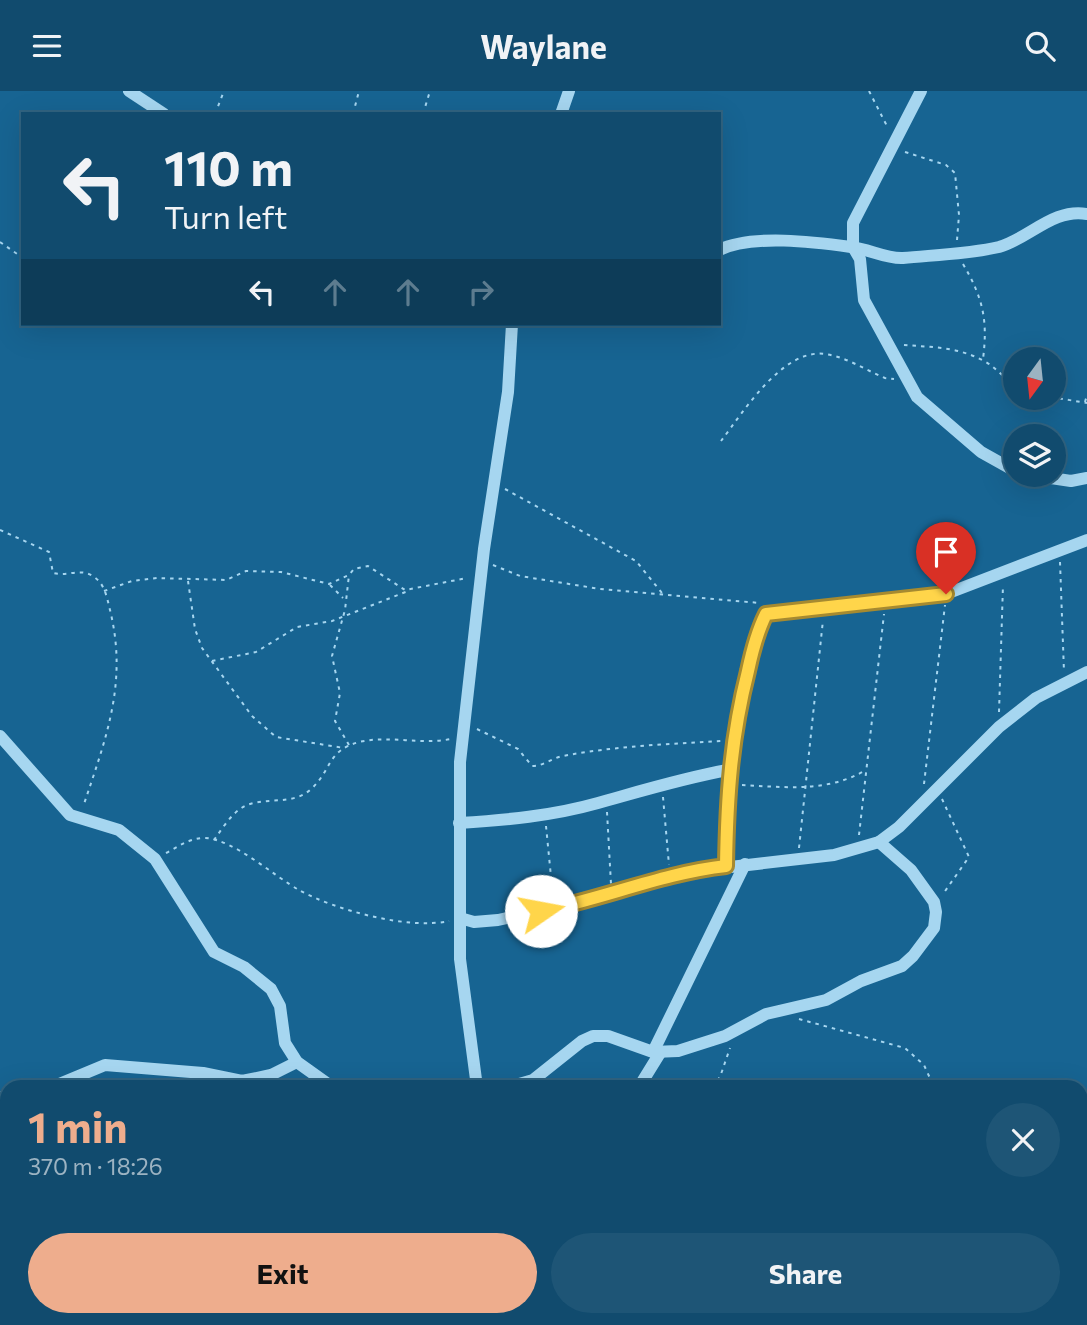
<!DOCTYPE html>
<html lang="en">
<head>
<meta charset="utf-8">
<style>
	:root { --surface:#114b6e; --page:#1e5576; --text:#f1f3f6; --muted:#9cb3c2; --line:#306381; --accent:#eead8d }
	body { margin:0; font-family:Commissioner,sans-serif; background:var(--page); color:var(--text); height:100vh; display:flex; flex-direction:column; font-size:26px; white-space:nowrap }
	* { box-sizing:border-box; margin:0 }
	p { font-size:23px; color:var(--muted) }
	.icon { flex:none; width:38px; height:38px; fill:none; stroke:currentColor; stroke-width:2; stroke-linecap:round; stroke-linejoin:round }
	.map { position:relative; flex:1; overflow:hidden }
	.side { position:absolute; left:0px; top:989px; width:1088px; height:247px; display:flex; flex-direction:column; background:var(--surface); border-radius:21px 21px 0 0; box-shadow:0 7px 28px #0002,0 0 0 2px var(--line) }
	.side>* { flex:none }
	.guide { position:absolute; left:21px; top:21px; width:700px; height:214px; border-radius:0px; box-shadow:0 7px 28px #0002,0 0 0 2px var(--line); background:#114b6e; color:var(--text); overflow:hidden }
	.needle { width:46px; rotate:195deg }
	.controls { position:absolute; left:1003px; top:256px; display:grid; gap:14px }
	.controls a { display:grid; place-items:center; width:63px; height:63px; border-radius:50%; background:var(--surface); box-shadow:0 7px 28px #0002,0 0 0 2px var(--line); font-size:35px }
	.pin { position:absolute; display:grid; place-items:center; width:60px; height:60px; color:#fff; margin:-72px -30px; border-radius:50% 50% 50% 0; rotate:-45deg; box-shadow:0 0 7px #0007 }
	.pin .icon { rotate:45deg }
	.me { position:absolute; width:77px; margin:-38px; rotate:78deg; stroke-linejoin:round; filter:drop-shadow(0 0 5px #0008) }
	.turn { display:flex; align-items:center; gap:24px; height:147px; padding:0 28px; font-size:32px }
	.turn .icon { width:91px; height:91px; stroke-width:2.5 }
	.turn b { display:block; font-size:49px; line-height:60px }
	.lanes { display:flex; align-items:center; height:66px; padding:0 28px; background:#0003; justify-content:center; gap:35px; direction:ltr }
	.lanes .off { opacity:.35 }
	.round { display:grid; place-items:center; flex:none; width:74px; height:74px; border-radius:37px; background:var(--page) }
	.summary { display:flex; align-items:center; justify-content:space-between; height:119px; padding:0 28px }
	h1 { font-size:42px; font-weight:700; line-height:52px; color:var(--accent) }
	.cta { display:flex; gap:14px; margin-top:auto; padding:14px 28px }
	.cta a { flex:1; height:80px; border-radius:42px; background:var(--accent); color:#111; font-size:28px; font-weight:700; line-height:80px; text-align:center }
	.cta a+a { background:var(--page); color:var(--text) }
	header { display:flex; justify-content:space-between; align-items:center; height:91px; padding:0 28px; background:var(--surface); font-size:32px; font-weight:700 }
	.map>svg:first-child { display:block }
</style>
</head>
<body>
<header><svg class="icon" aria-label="menu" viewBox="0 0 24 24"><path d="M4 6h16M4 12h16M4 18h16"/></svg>Waylane<svg class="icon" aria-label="search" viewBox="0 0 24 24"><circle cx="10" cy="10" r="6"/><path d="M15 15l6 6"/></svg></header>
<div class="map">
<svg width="1087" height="1234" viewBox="0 0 1087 1234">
	<rect width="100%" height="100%" fill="#176492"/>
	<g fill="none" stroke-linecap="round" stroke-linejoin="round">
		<g stroke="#a6d6f0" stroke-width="2" stroke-dasharray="3.5 5" stroke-linecap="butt">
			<path d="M869,0L888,37"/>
			<path d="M215,23L224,0"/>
			<path d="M353,23L359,0"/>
			<path d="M423,23L430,0"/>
			<path d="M905,61L946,74L955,82L959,124L957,149"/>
			<path d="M0,151L23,167"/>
			<path d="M963,173C983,207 988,229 983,268"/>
			<path d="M904,254C931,256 959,256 984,270C996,276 1002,287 1015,292"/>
			<path d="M1051,306L1087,312"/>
			<path d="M1085,311L1087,304"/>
			<path d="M721,350C744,320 783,257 825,263C847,266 865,279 885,287L894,288"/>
			<path d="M505,398L636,470L662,502"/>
			<path d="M0,439L49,461L53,482C68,486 81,476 94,486C105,493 107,507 110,519C128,592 106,647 83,716"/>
			<path d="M1060,471L1064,581"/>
			<path d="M493,474L520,485L600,498L760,512"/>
			<path d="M188,490L195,538L202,557L252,625L276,646L344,657"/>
			<path d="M330,494L343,507"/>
			<path d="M104,500L132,490L157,487L226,489L246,480L281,481L329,493L349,484L354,478L368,475L405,499L467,487"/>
			<path d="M212,570L256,561L297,536L332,530L408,500"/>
			<path d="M999,621L1003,494"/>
			<path d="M477,638L518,658L532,675C544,675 552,667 563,665C615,655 669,653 722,650"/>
			<path d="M349,654L335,630L340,602L332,565L345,519L349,484"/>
			<path d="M924,693L945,514"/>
			<path d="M742,694C784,696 827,702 866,679"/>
			<path d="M663,706L669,774"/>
			<path d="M942,708L969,766L943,803"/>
			<path d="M607,721L611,793"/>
			<path d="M546,735L553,806"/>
			<path d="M859,744L884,523"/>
			<path d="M214,749C222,738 231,723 243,716C263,705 292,715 310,699C332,680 326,660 359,651C389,644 421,654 451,648"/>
			<path d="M799,757L823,529"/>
			<path d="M166,762C179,755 190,747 205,747C233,748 274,785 299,799C335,819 408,839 449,830"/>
			<path d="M799,928L905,957L924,974L934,996"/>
			<path d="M712,996L720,986L730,957"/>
			<path d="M1082,1059L1087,1063"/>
			<path d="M324,1228L327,1234"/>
			<path d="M824,1228L831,1234"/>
			<path d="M304,1234L320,1228"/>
			<path d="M811,1234L816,1228"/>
		</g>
		<g stroke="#a6d6f0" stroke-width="12">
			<path d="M129,0L164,23"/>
			<path d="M921,0L853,132V156L860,168L864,209L917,306L981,361L1015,380"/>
			<path d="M561,23L569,0"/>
			<path d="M719,159C752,143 815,151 851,156C869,158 886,168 903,167C934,164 969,163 999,156C1030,147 1053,117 1087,123"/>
			<path d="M1024,383L1071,390L1087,387"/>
			<path d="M0,645L70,724L119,739L155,768L214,861L244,876L271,898L280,915L285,952L297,971L332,996"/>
			<path d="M459,732C506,729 552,725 598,712C641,700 683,687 728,679"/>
			<path d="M726,775C727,706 731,642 749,575C754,558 757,539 766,523L805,517L885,512L946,503L1087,449"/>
			<path d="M460,827L474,831L498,829L612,804L687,781L834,764L879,751L899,736L999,636L1036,607L1087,581"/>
			<path d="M653,961L745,773"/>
			<path d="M52,996L105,974L203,982L242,990L271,984L297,971"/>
			<path d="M477,996L460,868V671L484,458L508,301L512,233"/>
			<path d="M509,996L533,989L582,950L593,945H608L653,961L678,960L725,945L766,923L826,909L861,890L902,875L913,865L934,837L936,821L934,811L911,779L879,751"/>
			<path d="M639,996L660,962"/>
			<path d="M0,1006L7,1007"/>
			<path d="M1082,1164L1087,1153"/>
			<path d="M0,1185H7"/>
			<path d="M529,1228L530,1234"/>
			<path d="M1046,1234L1049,1228"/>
		</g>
	</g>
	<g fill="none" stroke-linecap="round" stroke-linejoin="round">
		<g stroke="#a68a30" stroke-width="18">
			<path id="route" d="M541,820C603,808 663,782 726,775C727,706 731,647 748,580C752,561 757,541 766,523L946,503"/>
		</g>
		<use href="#route" stroke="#ffd54a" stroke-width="12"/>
	</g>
</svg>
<div class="controls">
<a><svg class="needle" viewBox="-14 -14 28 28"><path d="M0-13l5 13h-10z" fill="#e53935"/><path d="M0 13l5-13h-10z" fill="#9cb3c2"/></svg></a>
<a><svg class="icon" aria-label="layers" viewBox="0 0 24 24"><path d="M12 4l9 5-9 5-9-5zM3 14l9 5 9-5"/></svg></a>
</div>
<div class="pin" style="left:946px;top:503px;background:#d93025"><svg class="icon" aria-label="arrive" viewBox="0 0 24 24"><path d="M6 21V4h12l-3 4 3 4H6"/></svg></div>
<svg class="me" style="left:541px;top:820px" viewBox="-20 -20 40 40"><circle r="19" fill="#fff"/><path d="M0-13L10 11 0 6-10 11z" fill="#ffd54a"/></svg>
<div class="guide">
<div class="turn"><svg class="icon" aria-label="left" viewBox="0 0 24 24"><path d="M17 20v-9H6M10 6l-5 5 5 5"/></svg><div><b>110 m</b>Turn left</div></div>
<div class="lanes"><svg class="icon" aria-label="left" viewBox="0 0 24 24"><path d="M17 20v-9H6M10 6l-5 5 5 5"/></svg><svg class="icon off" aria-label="ahead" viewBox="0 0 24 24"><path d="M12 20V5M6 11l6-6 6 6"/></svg><svg class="icon off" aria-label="ahead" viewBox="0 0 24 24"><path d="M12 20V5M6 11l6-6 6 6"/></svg><svg class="icon off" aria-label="right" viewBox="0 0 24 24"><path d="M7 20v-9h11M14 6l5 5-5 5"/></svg></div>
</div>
<section class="side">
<div class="summary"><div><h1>1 min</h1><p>370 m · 18:26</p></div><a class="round"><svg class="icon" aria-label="close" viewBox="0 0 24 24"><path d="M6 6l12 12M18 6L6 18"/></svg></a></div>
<div class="cta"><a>Exit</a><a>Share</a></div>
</section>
</div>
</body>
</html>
